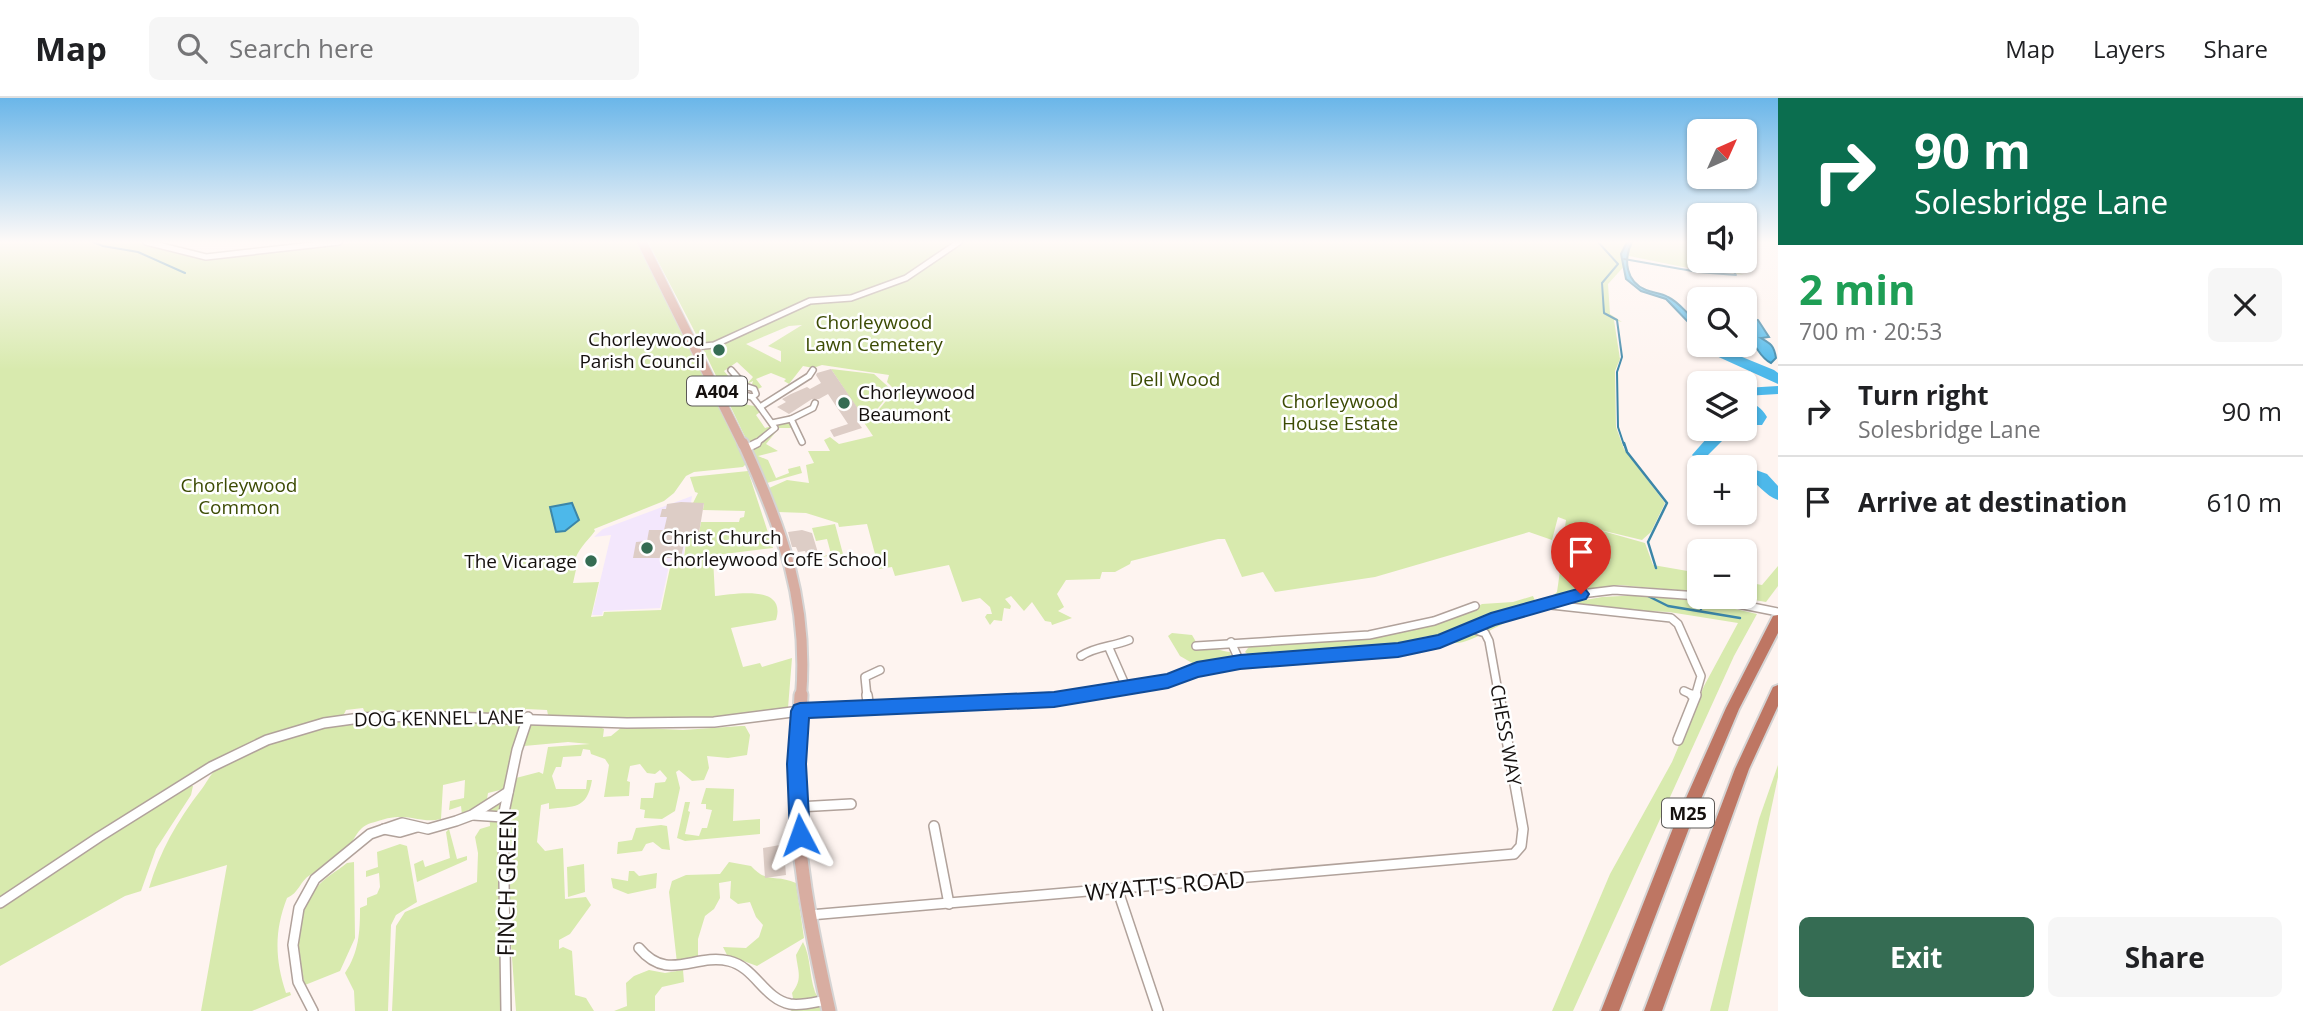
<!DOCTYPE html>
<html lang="en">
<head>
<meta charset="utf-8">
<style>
	:root { --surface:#fff; --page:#f6f6f6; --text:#202124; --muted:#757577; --line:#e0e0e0; --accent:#356c53 }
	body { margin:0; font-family:"Open Sans",sans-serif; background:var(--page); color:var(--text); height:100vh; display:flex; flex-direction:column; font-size:26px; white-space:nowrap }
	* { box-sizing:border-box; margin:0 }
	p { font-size:23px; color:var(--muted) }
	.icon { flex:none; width:38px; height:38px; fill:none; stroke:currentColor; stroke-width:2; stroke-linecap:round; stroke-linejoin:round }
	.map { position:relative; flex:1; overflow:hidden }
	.details { display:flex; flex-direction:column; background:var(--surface); width:525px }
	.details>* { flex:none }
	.banner { background:#0b6e4f; color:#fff; overflow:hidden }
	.needle { width:46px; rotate:45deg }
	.fabs { position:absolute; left:1687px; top:21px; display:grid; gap:14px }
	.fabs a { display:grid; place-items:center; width:70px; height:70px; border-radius:10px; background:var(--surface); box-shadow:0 2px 5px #0004; font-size:35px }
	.pin { position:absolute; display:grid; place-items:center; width:60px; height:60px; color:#fff; margin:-72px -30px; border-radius:50% 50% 50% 0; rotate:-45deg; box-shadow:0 0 7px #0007 }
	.pin .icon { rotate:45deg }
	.me { position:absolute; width:77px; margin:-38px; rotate:356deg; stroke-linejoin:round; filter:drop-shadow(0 0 5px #0008) }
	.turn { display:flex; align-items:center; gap:24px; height:147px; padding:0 21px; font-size:32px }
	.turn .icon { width:91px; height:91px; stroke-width:2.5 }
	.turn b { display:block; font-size:49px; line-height:60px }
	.round { display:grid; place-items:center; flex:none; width:74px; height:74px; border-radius:10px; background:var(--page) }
	.head { display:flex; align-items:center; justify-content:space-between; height:119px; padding:0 21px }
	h1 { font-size:42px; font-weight:700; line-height:52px; color:#1e9e55 }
	.primary-button { display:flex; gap:14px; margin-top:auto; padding:14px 21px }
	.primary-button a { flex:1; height:80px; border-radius:10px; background:var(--accent); color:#fff; font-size:28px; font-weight:700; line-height:80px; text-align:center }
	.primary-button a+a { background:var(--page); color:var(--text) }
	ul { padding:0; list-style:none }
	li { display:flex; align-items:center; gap:21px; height:91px; padding:0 21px; border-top:2px solid var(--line) }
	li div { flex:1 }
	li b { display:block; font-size:26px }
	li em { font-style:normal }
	header { display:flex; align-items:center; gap:42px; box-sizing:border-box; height:98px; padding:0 35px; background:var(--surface); border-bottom:2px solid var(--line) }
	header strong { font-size:33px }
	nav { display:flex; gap:38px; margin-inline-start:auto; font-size:24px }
	.search { width:490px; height:63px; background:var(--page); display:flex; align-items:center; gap:18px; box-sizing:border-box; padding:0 24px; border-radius:10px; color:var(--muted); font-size:26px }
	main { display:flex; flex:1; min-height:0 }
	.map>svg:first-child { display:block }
</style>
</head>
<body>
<header>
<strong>Map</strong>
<div class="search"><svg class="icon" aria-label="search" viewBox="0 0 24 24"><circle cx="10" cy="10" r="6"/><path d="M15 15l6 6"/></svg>Search here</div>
<nav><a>Map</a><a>Layers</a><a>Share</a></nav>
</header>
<main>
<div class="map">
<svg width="1778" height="913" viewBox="0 0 1778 913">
	<rect width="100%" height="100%" fill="#fef4f0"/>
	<path fill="#f3e7fc" d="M692,398L683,461L670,463L660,510L603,513L602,517H592L611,437L594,439L603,431Z"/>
	<g fill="#d8eaae" fill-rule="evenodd">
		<path d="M0,144H137L201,160L358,144H639L747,365L743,369L694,374L686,378L674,395L664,403L594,431L595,433C586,445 578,450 573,467H577L573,485L599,484L591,519L603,518L604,514L661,512L671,465L713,459L715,498C735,496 787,486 776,522L731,530L743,569L760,565L762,569L792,560L788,610C709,629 628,621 548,617L547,612L526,611L522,617L365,615L363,610L346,612L343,618L214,664L160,694L0,802Z"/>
		<path d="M648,144H1689L1699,155V163H1713L1744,177L1683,169L1629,158L1628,164L1608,186L1610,216L1622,224L1614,222L1620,261L1615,273L1616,329L1624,351L1665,405L1651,434L1642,442L1592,430L1645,445L1653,467L1699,475V494L1619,487L1551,499L1557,494L1562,459L1577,464L1579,456L1562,450L1566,422L1558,419L1552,442L1529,434L1375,479L1275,494L1263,474L1242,479L1225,441H1218L1131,463L1130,466L1115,474H1102L1100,481L1066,482L1057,496L1064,509L1058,513L1072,520L1052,527L1051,524L1045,523L1032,504L1024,513L1011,498L1005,501L1011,508L1010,511L1004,510L1002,523L994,522L990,527L985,519L987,516H992L990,509L980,500L962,504L949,467L895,478L892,469L879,471L867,426L839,429L838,425L806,415L778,414L769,390L787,382L809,385L806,367L814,365L808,353H830L824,342L830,339L839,346L873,338L863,323C879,317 883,303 896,293L887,284L889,277L822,267L813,270L803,268L789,286L784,283L786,281L771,275L756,281L762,289L758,291L752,286L753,283L747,286L753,279L737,264L724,273L734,285L738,284L741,288H736L738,301L748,307L755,308L760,314L756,317L765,330L788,323L792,330H779L766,346L778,353L758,358L768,362L776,380L789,375L788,371L800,368L802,375L767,385L698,240ZM802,227L768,248L781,253V264L746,246L789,228Z"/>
		<path d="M831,271L874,276L893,293C883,301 878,314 867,320L863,319Z"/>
		<path d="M748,373L773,450L684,461L687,435H699L701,424H739L740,420L744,419L745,413L703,412L704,405H693L698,395L695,394L690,379Z"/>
		<path d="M835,426L843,456L821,459L831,456L827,441L816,443L812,430Z"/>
		<path d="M1778,468V488L1766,504L1737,499H1745V484L1762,487Z"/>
		<path d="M1641,497L1692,501L1757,516L1734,558L1573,913H1552L1610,776L1672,664L1704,588L1738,525L1669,514L1578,510L1574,504L1602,499Z"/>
		<path d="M1533,498L1536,505L1532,510L1515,513V520C1501,526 1469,545 1457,545C1450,545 1440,539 1432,538C1421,537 1407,546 1396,549C1350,558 1299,557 1252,560L1245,554L1251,546L1308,545L1405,534L1463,517L1482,506L1513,504Z"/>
		<path d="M1172,535L1192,537L1199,549C1211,548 1219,553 1230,554L1232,562L1206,573L1180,558L1168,538Z"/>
		<path d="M368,623L518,625L521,630L508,690L488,695L486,707L462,717L461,708L449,712L450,703L464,700L465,682L443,687L441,721C425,725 413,718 398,719C389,719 379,723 371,725C356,730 355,743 346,752C335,762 322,770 310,777C300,783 299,795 287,800C274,833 275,862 286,895L290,894L291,897L252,913H201L227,767L149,790C160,753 177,723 201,692C207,685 209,677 217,671C257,640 319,630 368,623Z"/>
		<path d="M536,625L595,627L604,631L603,639L611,638L622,629L683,632L741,628H745L750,637L747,657L728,660L707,658L709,670L704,682L692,683L679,672L676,674L680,690L675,713L662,721L644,720L645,712L640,711L641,700H653L655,685L665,684L667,680L660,672L655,676L647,675L640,666L630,668L627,683L630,684L629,698L604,699L609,667L605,661L591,656L590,652L583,651L581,658L563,659L561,669H556L552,678L556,691H586L587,682H592C587,712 574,708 549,711V705L541,707L537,744L545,753L563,750L565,801L586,799L591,807L570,836L559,842V851L563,849L572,853L575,897L586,900L594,913H516L506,780L507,718L516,680L539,674L543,676L548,649L590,646L568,644L524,648L528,629Z"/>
		<path d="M1778,667V679L1728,913H1710L1759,721Z"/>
		<path d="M188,687L193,688L191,697L156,751L141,793L125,798L0,868V811L128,724Z"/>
		<path d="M706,690L734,691L733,723L760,721V736L685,743L677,740L685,704H690L688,713L690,714L685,736L699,738L702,730H707L712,712L706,711V706H701Z"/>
		<path d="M503,704L499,831L502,857L503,913H392L396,828L405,814L477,784L478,755L475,739L480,731L490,728L489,711Z"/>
		<path d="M661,727L667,728L670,752L662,751L653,744L646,746L642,753L617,756L618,744L632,742L636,730Z"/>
		<path d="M449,731L457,761L467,758V762L417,784L414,766L423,762L425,769L450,760L446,734Z"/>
		<path d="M400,746L407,748L417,804L396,817L391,827L388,913H355L354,893L345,875C359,854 360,834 360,810L367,807V800L377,796L380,789L379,775L366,779V773L378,769L377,754Z"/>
		<path d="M354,764L355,840L340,873L305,887C297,855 293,816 316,790C324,780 337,773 347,765Z"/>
		<path d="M729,764L751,768C767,786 776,776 796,785L804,840L757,868L727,857L723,849L746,850L759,839L763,827L756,819L750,804L738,806L730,800L731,783L719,785L720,800L714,811L705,818L698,841V859L677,865L669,794L672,783L686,777L720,776Z"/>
		<path d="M584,766L585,794L568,799L567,769Z"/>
		<path d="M629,773H634L639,778L657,775L656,790L628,796L613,790L611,780L628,783Z"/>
		<path d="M803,844C811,859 809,877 815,894C818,901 824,905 826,913H791L794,905L792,895C803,881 798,874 796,857Z"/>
		<path d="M649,872L665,875L683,872L684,884L662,889L655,898V913H614L627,908L626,885L634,878Z"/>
	</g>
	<g fill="#4db8ea" stroke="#3c86a8" stroke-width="2">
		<path d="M1627,144H1632C1623,162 1626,184 1646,192C1653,195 1661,195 1668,199C1677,203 1695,222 1699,229L1689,225L1666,201L1641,193L1626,181L1621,156Z"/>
		<path d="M1746,219L1758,222L1769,239L1761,240C1770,245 1774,247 1776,260L1771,265C1759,260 1756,244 1745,238Z"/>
		<path d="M572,405L579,422L565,433L556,434L550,409Z"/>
	</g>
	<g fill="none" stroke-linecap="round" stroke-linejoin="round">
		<g stroke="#3c86a8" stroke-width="2">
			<path d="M93,144L103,148L138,154L185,175"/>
			<path d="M1598,144L1618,166L1602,185L1604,215L1617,222L1622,259L1617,274L1618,329L1624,347"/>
			<path d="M1687,144L1699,154"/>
			<path d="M1624,161L1698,174L1736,177L1732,171L1715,163"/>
		</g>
		<g stroke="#3c86a8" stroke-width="2.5">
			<path d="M1624,345L1627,354L1667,405L1648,444L1656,470"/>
			<path d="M1646,497L1668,508L1740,520"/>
			<path d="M1693,499L1701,511"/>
		</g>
		<g fill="#4db8ea" fill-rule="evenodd">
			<path d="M1716,247H1729L1725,252L1774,272L1778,275V286L1712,256L1711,253Z"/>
			<path d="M1778,288V296L1745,298V290Z"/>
			<path d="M1745,304C1756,306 1761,309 1767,319L1762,327H1745V317L1752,319L1745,313Z"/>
			<path d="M1715,331H1729L1726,339L1708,357L1713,362L1730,365L1732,369H1704L1692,357Z"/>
			<path d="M1745,368L1767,376L1778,388V402C1765,398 1758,384 1745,379V369H1740Z"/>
		</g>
	</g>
	<g fill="#ddcdc6">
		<path d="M831,271L865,321L857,323L862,330L834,339L830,332L848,326L828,296L819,301H812L789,316L777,309L786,304L782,301L791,296L807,289L810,291L821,285L816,277L817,275Z"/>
		<path d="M681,404L704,405L699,435H686L681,460H633L636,444L647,443L649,432H664L667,419H660L662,411H666L667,406Z"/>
		<path d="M802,432L812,435L819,458L808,460L805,453L798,454L796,449H792L788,434Z"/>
		<path d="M780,747V751H784L786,777L765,780L763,750Z"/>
	</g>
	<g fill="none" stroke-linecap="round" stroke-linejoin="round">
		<g stroke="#b1a29b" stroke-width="8">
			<g id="minor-far2">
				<path d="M146,144L206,159L339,144"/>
				<path d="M695,249L714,247L810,203L851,200L906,180L959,144"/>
				<path d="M731,272L746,289"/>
				<path d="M748,289L754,291L756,296L752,299L744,297L743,291Z"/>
				<path d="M752,299L760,309"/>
				<path d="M791,321L802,344"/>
				<path d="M772,325L791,321L813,310L815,305"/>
				<path d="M754,347L775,330L760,309L809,278L813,272"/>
			</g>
		</g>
		<g stroke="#b1a29b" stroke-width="10">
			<g id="minor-far1">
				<path d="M745,351L757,345"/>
				<path d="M1703,499L1778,514"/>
				<path d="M1551,507L1671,520L1678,526L1701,578L1695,599"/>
				<path d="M1472,531L1485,535L1489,543L1499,599"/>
				<path d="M1231,544L1240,564"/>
				<path d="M1196,548L1369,537L1434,523L1475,508"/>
				<path d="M1109,550L1127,591"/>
				<path d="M1081,558C1096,548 1112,549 1129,542"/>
				<path d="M1684,593L1695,598"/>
				<path d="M867,599L865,579L880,572"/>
				<path d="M1067,599L1168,583L1197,572L1240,564L1398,552L1440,543L1491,522L1581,496L1614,492L1699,498"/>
			</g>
		</g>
		<g stroke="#b1a29b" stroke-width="12">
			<g id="minor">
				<path d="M867,597L869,611"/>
				<path d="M1692,597L1695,598"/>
				<path d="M1678,642L1696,597"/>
				<path d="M798,709L851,706"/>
				<path d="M473,717L503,719"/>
				<path d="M934,728L949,806"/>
				<path d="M384,731L400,734L417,729"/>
				<path d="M1117,790L1158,913"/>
				<path d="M0,805L99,739L211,669L267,642L324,625L360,620L416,618L627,625L714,624L800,613L931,608L1091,597"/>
				<path d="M810,817L1514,756L1521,748L1523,731L1499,597"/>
				<path d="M639,850C668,885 694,855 729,863C755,869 764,901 790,906C802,908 815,904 827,902"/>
				<path d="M313,913L298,884L293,847L299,810L315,781L370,736L402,725L428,731L456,723L472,717L508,694"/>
				<path d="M506,913L503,719L517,652L528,619"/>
			</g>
		</g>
		<g stroke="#d5d4d4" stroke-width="11">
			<path id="primary-far2" d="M642,144L743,347"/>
		</g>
		<g stroke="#d5d4d4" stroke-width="14">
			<path id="primary-far1" d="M743,345C782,431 809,503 801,599"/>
		</g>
		<g stroke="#d5d4d4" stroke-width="17">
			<path id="primary" d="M801,597C800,620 797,644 796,667C794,750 811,832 829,913"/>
		</g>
		<g stroke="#d5d4d4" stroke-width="4">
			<g id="motorway">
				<path d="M1778,517V535L1739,611L1691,725L1619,913H1601L1675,725L1726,610L1773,518Z"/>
				<path d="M1778,587V608L1749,671L1662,913H1644L1735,671L1773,589Z"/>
			</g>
		</g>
		<use href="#minor-far2" stroke="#fff" stroke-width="5"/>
		<use href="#minor-far1" stroke="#fff" stroke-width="7"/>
		<use href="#minor" stroke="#fff" stroke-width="9"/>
		<use href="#primary-far2" stroke="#d8ada1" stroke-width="9"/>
		<use href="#primary-far1" stroke="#d8ada1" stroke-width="10"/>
		<use href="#primary" stroke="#d8ada1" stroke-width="13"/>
		<use href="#motorway" fill="#be7663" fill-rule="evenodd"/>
	</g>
	<linearGradient id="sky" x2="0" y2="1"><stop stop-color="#6ab6e9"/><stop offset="0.53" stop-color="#fffaf8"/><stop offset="1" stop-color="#fffaf8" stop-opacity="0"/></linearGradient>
	<rect width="1778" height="272" fill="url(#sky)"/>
	<path fill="#1a73e8" stroke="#114b97" stroke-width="2" d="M1581,490L1586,492L1589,496L1586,501L1495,527L1440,550L1398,559L1240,571L1198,579L1168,590L1054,609L809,620L806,666L810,737L807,743L800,746L793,743L790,737L787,666L791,613L794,607L800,605L1054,594L1167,576L1197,564L1240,557L1398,545L1438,537L1491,515Z"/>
	<g fill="#356c53" stroke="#fff" stroke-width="2.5">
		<circle cx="719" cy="252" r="7"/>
		<circle cx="844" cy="305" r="7"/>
		<circle cx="647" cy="450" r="7"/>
		<circle cx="591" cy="463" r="7"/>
	</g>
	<g text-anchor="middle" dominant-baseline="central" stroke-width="5" stroke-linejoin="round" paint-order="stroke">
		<g fill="#fff" stroke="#5b5856" stroke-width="2">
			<rect x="687" y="278.5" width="60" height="29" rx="5"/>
			<rect x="1662" y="700.5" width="52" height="29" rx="5"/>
		</g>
		<g font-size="18" font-weight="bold" fill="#15100e">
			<text x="717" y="293">A404</text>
			<text x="1688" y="715">M25</text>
		</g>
		<g font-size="19" fill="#3c4b04" stroke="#fff">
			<text x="874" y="224">Chorleywood<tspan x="874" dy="22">Lawn Cemetery</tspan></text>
			<text x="1175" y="281">Dell Wood</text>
			<text x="1340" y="303">Chorleywood<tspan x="1340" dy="22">House Estate</tspan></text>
			<text x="239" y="387">Chorleywood<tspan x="239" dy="22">Common</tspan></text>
		</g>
		<g font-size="19" fill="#15100e" stroke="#fff" text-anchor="end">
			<text x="705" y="241">Chorleywood<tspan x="705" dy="22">Parish Council</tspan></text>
			<text x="858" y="294" text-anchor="start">Chorleywood<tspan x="858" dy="22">Beaumont</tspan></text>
			<text x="661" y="439" text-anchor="start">Christ Church<tspan x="661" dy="22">Chorleywood CofE School</tspan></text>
			<text x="577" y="463">The Vicarage</text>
		</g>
		<g font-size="19" fill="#15100e" stroke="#fff">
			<text transform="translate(439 620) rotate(-1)">DOG KENNEL LANE</text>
			<text transform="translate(1506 637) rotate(80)">CHESS WAY</text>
		</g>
		<g font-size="23" fill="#15100e" stroke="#fff">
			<text transform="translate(506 785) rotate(-89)">FINCH GREEN</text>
			<text transform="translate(1165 787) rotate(-5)">WYATT'S ROAD</text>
		</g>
	</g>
</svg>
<div class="fabs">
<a><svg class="needle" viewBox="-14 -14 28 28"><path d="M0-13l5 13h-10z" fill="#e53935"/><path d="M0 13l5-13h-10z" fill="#757577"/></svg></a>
<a><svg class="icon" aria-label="sound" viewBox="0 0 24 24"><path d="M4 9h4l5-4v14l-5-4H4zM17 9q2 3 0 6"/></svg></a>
<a><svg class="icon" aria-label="search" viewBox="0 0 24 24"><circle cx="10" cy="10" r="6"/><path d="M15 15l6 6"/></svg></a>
<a><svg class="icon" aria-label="layers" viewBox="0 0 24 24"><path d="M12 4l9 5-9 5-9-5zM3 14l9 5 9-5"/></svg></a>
<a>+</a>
<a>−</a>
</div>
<div class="pin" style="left:1581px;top:496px;background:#d93025"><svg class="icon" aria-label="arrive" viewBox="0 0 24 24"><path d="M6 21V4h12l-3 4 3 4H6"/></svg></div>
<svg class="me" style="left:800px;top:737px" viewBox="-20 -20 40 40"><path d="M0-17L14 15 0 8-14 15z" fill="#1a73e8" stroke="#fff" stroke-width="4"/></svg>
</div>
<section class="details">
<div class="banner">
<div class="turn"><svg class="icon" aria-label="right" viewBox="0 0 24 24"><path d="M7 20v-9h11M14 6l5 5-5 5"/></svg><div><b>90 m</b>Solesbridge Lane</div></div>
</div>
<div class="head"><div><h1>2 min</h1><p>700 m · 20:53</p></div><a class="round"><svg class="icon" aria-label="close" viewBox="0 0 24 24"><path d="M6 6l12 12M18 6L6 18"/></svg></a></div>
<ul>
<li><svg class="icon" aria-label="right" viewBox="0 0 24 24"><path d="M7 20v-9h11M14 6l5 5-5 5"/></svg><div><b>Turn right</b><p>Solesbridge Lane</p></div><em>90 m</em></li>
<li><svg class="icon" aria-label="arrive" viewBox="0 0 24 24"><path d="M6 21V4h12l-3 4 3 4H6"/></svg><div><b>Arrive at destination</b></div><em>610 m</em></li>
</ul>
<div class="primary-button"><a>Exit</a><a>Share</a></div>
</section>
</main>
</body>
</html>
